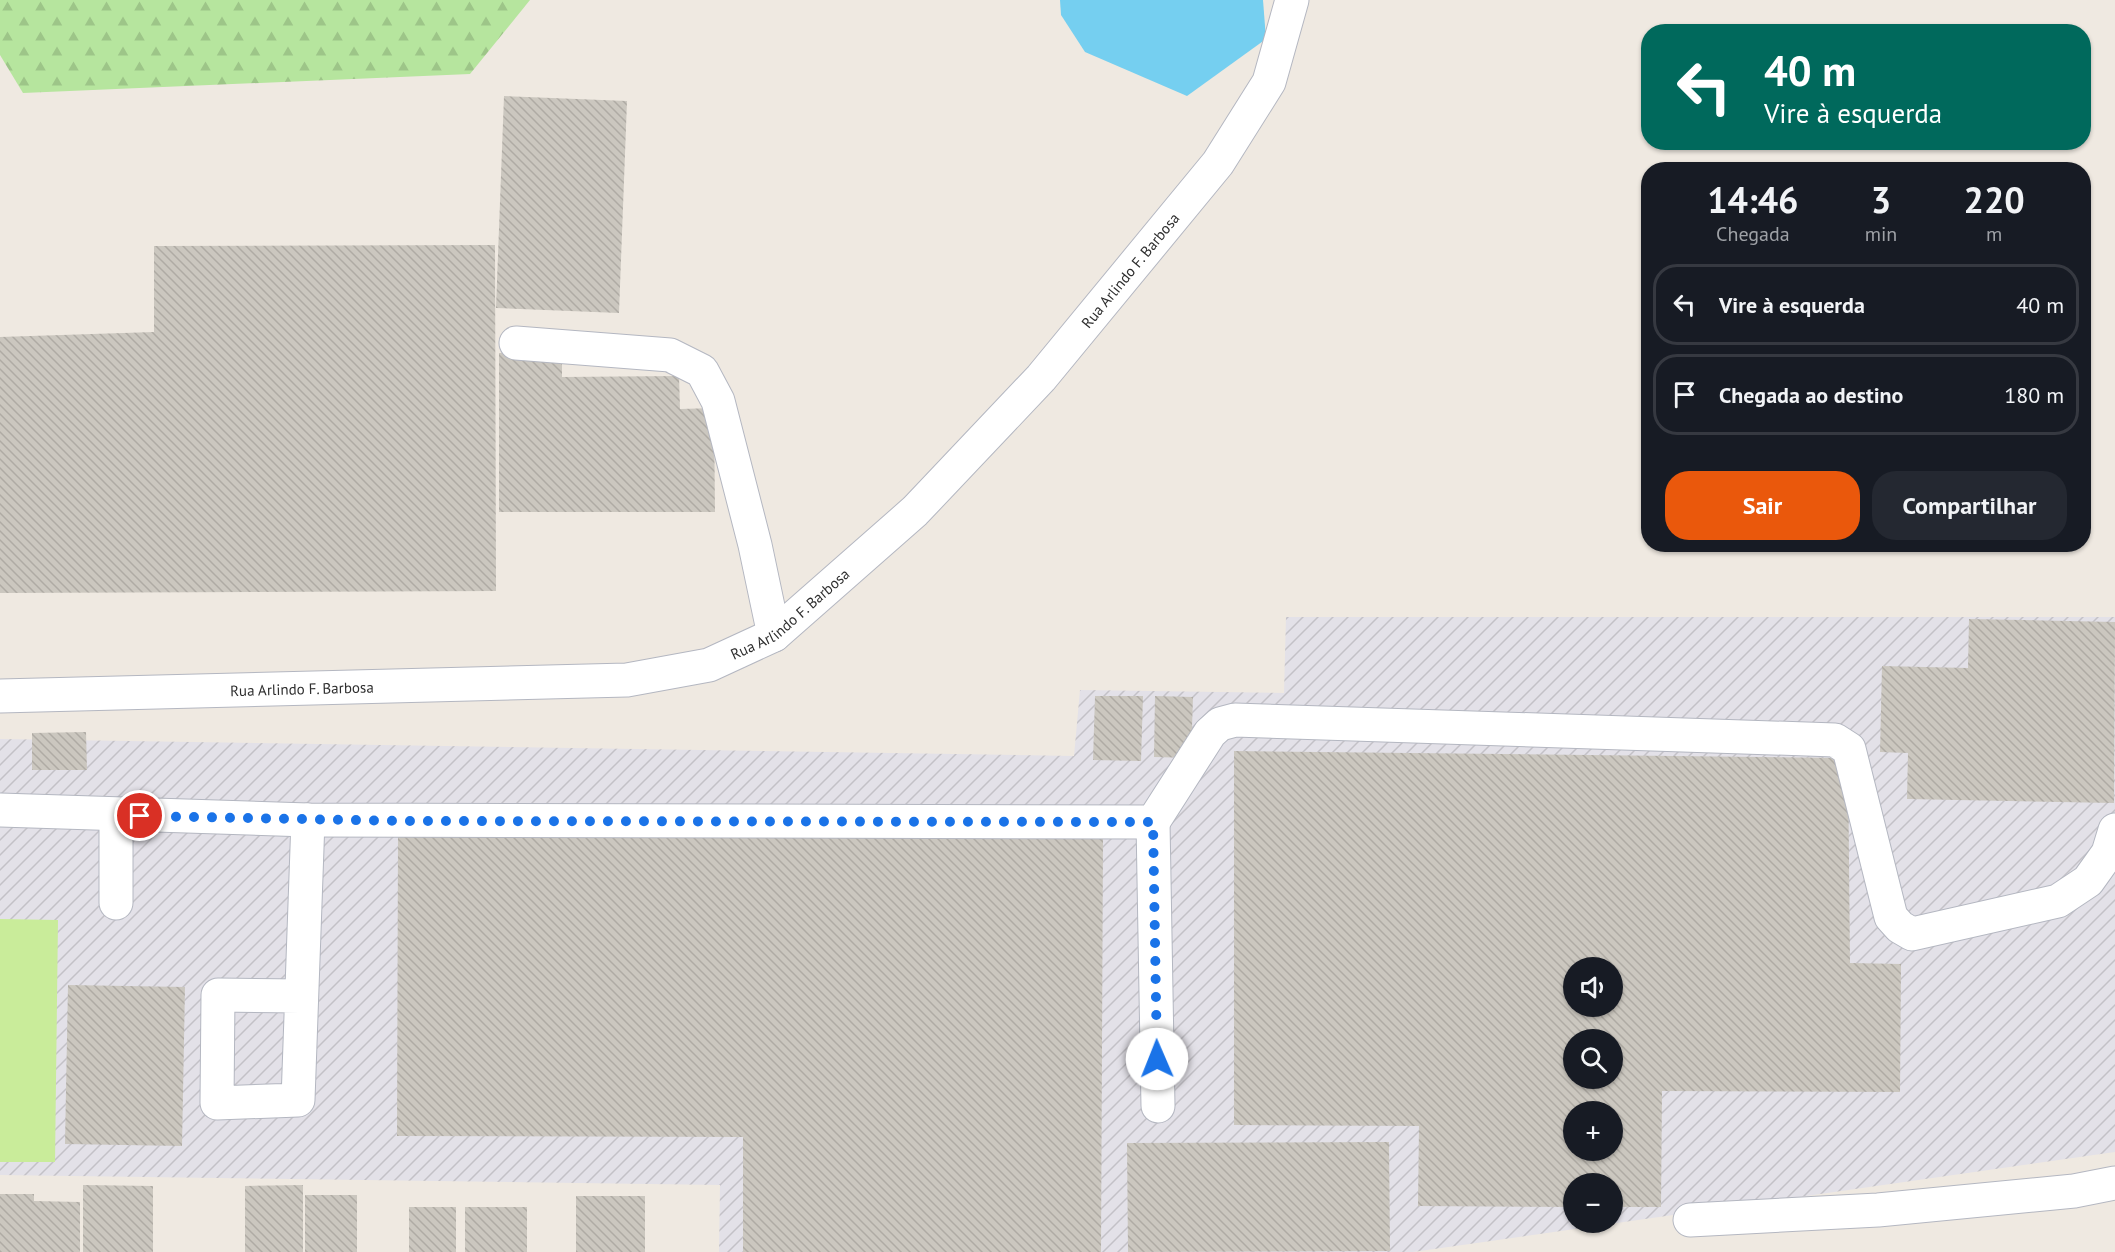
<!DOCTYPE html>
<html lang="pt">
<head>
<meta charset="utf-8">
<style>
	:root { --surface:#171b24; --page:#242831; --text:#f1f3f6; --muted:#9ea1a6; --line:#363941; --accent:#ea580c }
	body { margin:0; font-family:"PT Sans",sans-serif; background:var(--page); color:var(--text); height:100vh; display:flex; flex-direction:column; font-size:22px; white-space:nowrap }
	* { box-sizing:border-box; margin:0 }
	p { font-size:20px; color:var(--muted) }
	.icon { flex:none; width:33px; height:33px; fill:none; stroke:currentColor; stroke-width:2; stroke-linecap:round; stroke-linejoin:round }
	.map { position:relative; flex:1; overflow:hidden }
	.drawer { position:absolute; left:1641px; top:162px; width:450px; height:390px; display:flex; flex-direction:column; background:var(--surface); border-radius:24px; box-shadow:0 2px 4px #0004 }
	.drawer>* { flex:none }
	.banner { position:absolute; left:1641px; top:24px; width:450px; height:126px; border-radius:24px; box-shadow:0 2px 4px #0004; background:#00695c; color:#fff; overflow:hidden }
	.buttons { position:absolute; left:1563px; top:957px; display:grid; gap:12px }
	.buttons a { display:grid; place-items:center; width:60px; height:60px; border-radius:50%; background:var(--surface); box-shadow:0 2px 4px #0004; font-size:30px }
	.pin { position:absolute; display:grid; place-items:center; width:51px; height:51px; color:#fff; margin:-26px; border:3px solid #fff; border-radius:50%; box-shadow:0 2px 6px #0007 }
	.me { position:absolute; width:66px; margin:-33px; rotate:359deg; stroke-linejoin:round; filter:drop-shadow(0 0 4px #0008) }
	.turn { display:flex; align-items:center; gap:21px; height:126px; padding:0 24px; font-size:27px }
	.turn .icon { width:78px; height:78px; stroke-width:2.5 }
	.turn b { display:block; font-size:42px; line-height:51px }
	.eta { display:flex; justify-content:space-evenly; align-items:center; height:102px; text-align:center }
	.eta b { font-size:36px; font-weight:700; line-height:42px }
	.primary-button { display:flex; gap:12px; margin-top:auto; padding:12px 24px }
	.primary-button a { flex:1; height:69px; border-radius:24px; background:var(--accent); color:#fff; font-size:24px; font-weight:700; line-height:69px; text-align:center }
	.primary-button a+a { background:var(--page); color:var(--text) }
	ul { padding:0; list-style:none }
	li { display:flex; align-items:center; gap:18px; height:81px; margin:0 12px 9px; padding:0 12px; border:3px solid var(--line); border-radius:24px }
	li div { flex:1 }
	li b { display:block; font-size:22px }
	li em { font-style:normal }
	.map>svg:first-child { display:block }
</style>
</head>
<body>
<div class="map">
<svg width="2115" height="1252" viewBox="0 0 2115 1252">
	<defs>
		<pattern id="industrial-furrows" width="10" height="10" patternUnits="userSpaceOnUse" patternTransform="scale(1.5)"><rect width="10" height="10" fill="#e3e1e8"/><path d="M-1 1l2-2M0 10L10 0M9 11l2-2" fill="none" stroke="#c3c1c7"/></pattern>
		<pattern id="forest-firs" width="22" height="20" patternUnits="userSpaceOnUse" patternTransform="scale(1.5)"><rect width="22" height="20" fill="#b6e59e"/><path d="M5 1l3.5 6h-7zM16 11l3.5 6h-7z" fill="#9dc588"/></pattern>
		<pattern id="building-back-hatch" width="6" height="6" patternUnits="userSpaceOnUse" patternTransform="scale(1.5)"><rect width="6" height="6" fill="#cbc7bf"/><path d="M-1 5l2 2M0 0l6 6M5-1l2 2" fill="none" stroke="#afaba4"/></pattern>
	</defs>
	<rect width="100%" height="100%" fill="#efe9e1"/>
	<path fill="url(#industrial-furrows)" fill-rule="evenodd" d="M1286,617H2115V1152L1413,1252H719L720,1185L0,1175V739L1074,756L1080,690L1284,693ZM1574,968H1612V1006H1574ZM1574,1040H1612V1078H1574ZM1574,1112H1612V1150H1574ZM1574,1184H1612V1222H1574Z"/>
	<path fill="url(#forest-firs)" d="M0,0H530L470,74L23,93L0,55Z"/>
	<path fill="#c9ec9a" d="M0,919L58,920L55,1162H0Z"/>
	<path fill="#75cff0" d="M1060,0H1263L1266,39L1187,96L1085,52L1061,15Z"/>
	<g fill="url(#building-back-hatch)" fill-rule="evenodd">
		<path d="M504,96L627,101L619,313L496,308Z"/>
		<path d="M495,245L496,591L0,593V337L154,332V246Z"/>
		<path d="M499,353H562V377L679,376L680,409L714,408L715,512H499Z"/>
		<path d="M1969,619L2115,622L2114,803L1907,799L1908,753L1880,752L1882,666L1968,668Z"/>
		<path d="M1095,696H1143L1141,761L1093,760Z"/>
		<path d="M1155,696L1193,697L1191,758L1154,757Z"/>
		<path d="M86,732L87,770H32V733Z"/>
		<path d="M1234,751L1848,758L1850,963L1901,964L1900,1092L1662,1091L1661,1207H1612V1184H1574V1207L1418,1206L1419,1126L1234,1125ZM1574,968H1612V1006H1574ZM1574,1040H1612V1078H1574ZM1574,1112H1612V1150H1574Z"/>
		<path d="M398,836L1103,839L1101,1252H743V1137L397,1136Z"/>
		<path d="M68,985L185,987L182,1146L65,1144Z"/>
		<path d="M1389,1142L1390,1251L1128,1252L1127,1143Z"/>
		<path d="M83,1185L153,1186V1252H83Z"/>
		<path d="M303,1185V1252H245V1186Z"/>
		<path d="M0,1194H34V1201L80,1202V1252H0Z"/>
		<rect x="305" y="1195" width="52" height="57"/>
		<rect x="576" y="1196" width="69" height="56"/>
		<rect x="409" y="1207" width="47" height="45"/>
		<rect x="465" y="1207" width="62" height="45"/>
	</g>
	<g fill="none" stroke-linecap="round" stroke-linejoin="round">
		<g stroke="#b4b7c1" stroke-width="35">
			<g id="minor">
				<path d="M516,343L670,355L702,371L718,401L755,545L774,635"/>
				<path id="s1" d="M0,696L627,680L709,665L774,635L915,511L1041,378L1218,163L1269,82L1292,0"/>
				<path d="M0,810L308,820L1153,822L1210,733L1220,724L1235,720L1835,740L1849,749L1891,917L1900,927L1912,934L2058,901L2088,881L2108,853L2115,830"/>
				<path d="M1153,822L1158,1106"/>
				<path d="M116,903V815"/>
				<path d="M300,996L218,995L217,1103L298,1100L308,820"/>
				<path d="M1690,1220L1878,1210L2074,1191L2115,1183"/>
			</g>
		</g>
		<use href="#minor" stroke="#fff" stroke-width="33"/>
	</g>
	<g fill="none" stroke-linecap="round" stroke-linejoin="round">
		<path stroke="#1a73e8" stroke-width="10" stroke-dasharray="0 18" d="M140,816L403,821L1153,822L1157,1059"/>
	</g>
	<g text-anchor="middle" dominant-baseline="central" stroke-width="5" stroke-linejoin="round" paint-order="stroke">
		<g font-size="15" fill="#2e2e2e" stroke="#fff">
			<text stroke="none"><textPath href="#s1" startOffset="1293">Rua Arlindo F. Barbosa</textPath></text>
			<text stroke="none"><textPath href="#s1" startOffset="807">Rua Arlindo F. Barbosa</textPath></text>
			<text stroke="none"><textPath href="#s1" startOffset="302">Rua Arlindo F. Barbosa</textPath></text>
		</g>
	</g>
</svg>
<div class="buttons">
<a><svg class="icon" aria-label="sound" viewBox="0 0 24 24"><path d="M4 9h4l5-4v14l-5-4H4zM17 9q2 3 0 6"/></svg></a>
<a><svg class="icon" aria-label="search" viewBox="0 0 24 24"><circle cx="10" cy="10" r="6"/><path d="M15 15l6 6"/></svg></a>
<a>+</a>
<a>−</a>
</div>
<div class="pin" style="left:140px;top:816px;background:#d93025"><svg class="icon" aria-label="arrive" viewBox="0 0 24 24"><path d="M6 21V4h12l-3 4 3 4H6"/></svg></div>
<svg class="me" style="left:1157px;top:1059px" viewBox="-20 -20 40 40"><circle r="19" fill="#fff"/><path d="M0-13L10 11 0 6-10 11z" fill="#1a73e8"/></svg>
<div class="banner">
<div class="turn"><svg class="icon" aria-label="left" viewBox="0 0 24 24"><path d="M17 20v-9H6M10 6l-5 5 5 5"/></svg><div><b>40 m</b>Vire à esquerda</div></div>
</div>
<section class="drawer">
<div class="eta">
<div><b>14:46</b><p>Chegada</p></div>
<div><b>3</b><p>min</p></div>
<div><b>220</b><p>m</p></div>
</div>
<ul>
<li><svg class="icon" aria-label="left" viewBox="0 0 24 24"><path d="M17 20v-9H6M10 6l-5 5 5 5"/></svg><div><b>Vire à esquerda</b></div><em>40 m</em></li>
<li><svg class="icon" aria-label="arrive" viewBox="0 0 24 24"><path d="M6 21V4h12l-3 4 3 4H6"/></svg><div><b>Chegada ao destino</b></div><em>180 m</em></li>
</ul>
<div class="primary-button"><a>Sair</a><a>Compartilhar</a></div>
</section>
</div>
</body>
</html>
